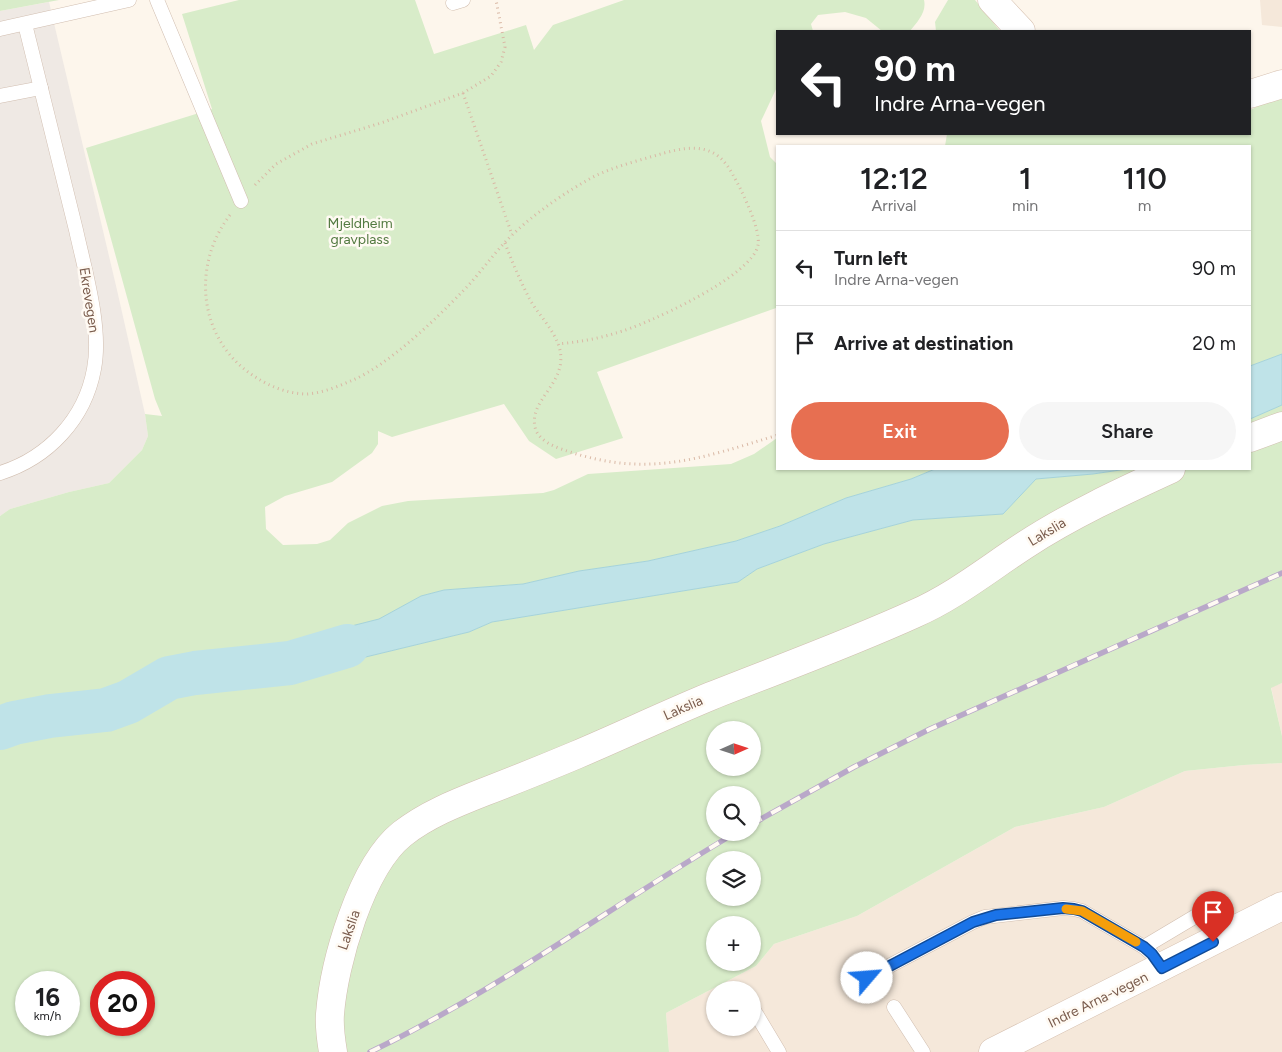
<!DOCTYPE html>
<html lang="en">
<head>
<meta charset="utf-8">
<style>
	:root { --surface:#fff; --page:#f6f6f6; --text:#202124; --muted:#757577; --line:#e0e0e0; --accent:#e76f51 }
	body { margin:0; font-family:Figtree,sans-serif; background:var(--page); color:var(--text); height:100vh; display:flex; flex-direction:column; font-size:19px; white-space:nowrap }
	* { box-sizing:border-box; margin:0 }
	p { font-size:16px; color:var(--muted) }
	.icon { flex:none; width:28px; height:28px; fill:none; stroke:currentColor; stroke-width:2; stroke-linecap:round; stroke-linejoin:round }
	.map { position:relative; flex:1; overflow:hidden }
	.sheet { position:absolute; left:776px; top:145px; width:475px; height:325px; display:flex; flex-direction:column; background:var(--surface); border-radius:0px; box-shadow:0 1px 4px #0004 }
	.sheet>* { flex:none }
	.hud { position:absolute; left:776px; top:30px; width:475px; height:105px; border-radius:0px; box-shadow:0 1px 4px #0004; background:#202124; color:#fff; overflow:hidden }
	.needle { width:32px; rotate:87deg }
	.controls { position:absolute; left:706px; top:721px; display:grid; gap:10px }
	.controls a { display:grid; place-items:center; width:55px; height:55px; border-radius:50%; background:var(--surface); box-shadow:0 1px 4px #0004; font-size:25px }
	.speed { position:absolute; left:15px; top:971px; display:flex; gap:10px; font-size:25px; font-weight:700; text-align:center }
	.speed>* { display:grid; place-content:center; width:65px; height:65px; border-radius:50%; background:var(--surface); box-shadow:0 1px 4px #0004; line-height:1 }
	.speed small { font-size:12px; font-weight:400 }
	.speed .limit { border:8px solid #d22; background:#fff; color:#111 }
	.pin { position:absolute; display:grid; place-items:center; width:42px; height:42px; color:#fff; margin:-51px -21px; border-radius:50% 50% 50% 0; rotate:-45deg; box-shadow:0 0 5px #0007 }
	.pin .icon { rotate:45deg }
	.me { position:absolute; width:55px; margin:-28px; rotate:63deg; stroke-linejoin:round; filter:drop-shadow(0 0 4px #0008) }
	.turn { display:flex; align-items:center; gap:18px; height:105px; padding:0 15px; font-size:22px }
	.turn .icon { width:65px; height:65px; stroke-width:2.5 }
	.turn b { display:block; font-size:35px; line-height:42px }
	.eta { display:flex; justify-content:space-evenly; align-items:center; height:85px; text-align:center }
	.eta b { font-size:30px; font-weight:600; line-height:35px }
	.primary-button { display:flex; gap:10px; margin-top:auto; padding:10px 15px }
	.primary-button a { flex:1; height:58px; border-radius:30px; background:var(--accent); color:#fff; font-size:20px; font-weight:600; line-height:58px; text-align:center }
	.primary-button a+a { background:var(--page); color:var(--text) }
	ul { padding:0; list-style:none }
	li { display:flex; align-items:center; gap:15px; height:75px; padding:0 15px; border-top:1px solid var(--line) }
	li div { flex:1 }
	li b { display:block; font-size:19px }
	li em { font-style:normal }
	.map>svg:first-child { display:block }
</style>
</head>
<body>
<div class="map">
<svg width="1282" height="1052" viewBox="0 0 1282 1052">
	<rect width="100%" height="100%" fill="#fdf6ec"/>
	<g fill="#f5e8da" fill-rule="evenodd">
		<path d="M1260,0H1282V27L1262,25Z"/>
		<path d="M1282,683V736L1271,687Z"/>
		<path d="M1282,763V1052H669L666,1013L756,966L774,944L857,916L1015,827L1104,807L1185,771L1244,765ZM715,990H752V1028H715Z"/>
	</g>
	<path fill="#efe9e4" d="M49,2L117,290L145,414L148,436L142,450L109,483L69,492L10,509L0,516V11Z"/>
	<g fill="#d8ecc9" fill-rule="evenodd">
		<path d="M0,0H59L0,11Z"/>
		<path d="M239,0H415L434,54L526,25L534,50L553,25L624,0H924C927,12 917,22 910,31H882L866,18L845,12L818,15L811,24L813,31H778L777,87L761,121L770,157L777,164V311L776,308L597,372L623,438L556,459L529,441L504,404L392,437L378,431V444L372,453L332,482L285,496L265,507L266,529L283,545L317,544L330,540L348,523L382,506L408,501L543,493L554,490L588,474L731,464L754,454L777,438L778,469H935L911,479L846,498L780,526L736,541L648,561L579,571L523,584L444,590L421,596L380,619L308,637C294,644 291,648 290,663L321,673L345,662L469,632L492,622L738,582L757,569L824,544L913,520L1003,514L1035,479L1093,474L1127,469H1250V419L1282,405V683L1271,688L1282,736V763L1244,765L1185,771L1104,807L1015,827L857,916L774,944L756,966L666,1013L669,1052H0V516L10,509L69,492L109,483L142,450L148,436L145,414L162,416L155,399L86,148L212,109L182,14ZM715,730H752V768H715ZM715,795H752V832H715ZM715,860H752V898H715ZM715,925H752V962H715ZM26,982H69V1025H26ZM101,982H144V1025H101Z"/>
		<path d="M948,0H975L1000,31H936L935,22Z"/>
		<path d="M1282,77V354L1250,366V146H945L947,134H1250V110C1265,104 1274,90 1282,77Z"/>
	</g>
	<g fill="#bfe3e8" stroke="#a5d3da">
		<path d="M1282,354V405L1250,419V366Z"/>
		<path d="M935,469H1127L1093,474L1036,479L1003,514L913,520L824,544L757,569L738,582L492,622L469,632L345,662L321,673L295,674C286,655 290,647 308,637L379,619L421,596L444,590L523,584L579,571L648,561L736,541L780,526L846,498L911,479Z"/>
	</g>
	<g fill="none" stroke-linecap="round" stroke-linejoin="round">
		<path stroke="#bfe3e8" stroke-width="44" d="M0,728L14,723L50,716L106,710L128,702L169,678L195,673L290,663L347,646"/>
		<g stroke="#d1beb0" stroke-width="15">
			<g id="lane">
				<path d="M157,0L241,201"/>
				<path d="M453,3L463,0"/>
				<path d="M0,29L129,0"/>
				<path d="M0,96L41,88"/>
				<path d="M0,473C48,458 85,419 94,369C102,328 85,271 76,230C59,161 42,93 25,24"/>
				<path d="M1144,947L1196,916"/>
				<path d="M851,986L973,922L985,917L1063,908L1074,909L1082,911L1144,947L1152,954L1162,968"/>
				<path d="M752,1007L779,1052"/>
				<path d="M894,1007L923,1052"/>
			</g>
		</g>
		<g stroke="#d1beb0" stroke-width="29">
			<g id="street">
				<path d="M1250,438L1282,426"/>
				<path d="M333,1052C331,1040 329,1027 330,1014C334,963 361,867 402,834C426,815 456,803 484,792C515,780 545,768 576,755C621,736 665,715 711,696C779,669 848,644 914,614C955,596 988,569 1025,545C1071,515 1121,492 1171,469"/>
			</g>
		</g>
		<g stroke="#d6c0b0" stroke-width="29">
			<g id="secondary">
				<path d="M992,0L1021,31"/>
				<path d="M1250,94L1282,84"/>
				<path d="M993,1052L1282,906"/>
			</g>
		</g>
		<g stroke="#d9b8a5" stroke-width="3" stroke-dasharray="1 4" stroke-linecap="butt">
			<path d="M463,93L512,235"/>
			<path d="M255,185L276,164L312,144L381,123L463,93L491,76L501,62L505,47L496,0"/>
			<path d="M230,215C190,267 199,343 257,378C271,387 289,394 307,394C323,393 339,386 353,380C388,365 434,321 461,293C479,275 493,254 511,236C535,213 564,193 593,177C615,166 641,160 664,153C694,145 717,144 733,175C741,189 761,229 758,245C753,276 646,325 616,333C597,339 578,342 558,344"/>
			<path d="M505,243C512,262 520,280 529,298C539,316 555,330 560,350C567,384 529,399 535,427C538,441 555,447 567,451C648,478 699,459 778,435"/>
		</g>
		<use href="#lane" stroke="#fff" stroke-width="14"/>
		<use href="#street" stroke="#fff" stroke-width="28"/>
		<use href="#secondary" stroke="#fff" stroke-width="28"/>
		<g stroke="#b9a8c9" stroke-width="5.5">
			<g id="rail">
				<path d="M752,824L854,767L930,729L1282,573"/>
				<path d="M370,1052C499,990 614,904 737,832"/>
			</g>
		</g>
		<use href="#rail" stroke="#fffaf3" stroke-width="4" stroke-dasharray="11" stroke-linecap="butt"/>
	</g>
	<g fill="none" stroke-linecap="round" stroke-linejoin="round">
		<g stroke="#114b97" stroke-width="12">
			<path id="route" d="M867,978L973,922L996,915L1063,908L1074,909L1082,911L1144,947L1152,954L1162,968L1213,942"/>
		</g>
		<use href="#route" stroke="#1a73e8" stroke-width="9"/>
		<path stroke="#f59e0b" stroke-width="9" d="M1066,909L1082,911L1136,942"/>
	</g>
	<g text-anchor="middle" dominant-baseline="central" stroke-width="5" stroke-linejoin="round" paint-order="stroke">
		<g font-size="14" fill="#537a41" stroke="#fffaf3">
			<text x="360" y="223">Mjeldheim<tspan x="360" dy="16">gravplass</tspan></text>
		</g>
		<g font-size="14" fill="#7a5c4d" stroke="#fffaf3">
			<text transform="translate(89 300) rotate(81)">Ekrevegen</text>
			<text transform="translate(1047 532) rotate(-31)">Lakslia</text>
			<text transform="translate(683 708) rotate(-24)">Lakslia</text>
			<text transform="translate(349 930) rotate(-71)">Lakslia</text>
			<text transform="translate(1098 1000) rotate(-26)">Indre Arna-vegen</text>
		</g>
	</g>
</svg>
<div class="controls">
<a><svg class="needle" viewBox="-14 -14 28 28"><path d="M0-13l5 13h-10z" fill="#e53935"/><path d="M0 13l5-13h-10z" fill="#757577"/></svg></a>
<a><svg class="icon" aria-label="search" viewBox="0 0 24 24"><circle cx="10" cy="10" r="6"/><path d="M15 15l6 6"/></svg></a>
<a><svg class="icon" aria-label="layers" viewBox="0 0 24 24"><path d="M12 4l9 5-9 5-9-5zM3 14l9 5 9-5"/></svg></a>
<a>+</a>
<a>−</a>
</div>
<div class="speed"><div>16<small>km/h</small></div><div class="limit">20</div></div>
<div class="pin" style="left:1213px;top:942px;background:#d93025"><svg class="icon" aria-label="arrive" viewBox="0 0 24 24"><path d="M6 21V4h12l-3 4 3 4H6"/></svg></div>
<svg class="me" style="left:867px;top:978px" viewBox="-20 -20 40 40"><circle r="19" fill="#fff"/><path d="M0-13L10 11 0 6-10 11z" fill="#1a73e8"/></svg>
<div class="hud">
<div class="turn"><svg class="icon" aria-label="left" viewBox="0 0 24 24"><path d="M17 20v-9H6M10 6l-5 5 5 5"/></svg><div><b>90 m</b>Indre Arna-vegen</div></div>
</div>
<section class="sheet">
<div class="eta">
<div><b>12:12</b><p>Arrival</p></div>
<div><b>1</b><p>min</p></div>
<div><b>110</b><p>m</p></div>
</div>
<ul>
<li><svg class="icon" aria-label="left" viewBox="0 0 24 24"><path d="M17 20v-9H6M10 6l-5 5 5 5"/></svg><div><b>Turn left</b><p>Indre Arna-vegen</p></div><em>90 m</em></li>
<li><svg class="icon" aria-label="arrive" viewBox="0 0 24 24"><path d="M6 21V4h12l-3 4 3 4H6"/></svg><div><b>Arrive at destination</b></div><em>20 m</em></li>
</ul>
<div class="primary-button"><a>Exit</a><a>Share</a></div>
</section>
</div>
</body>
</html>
